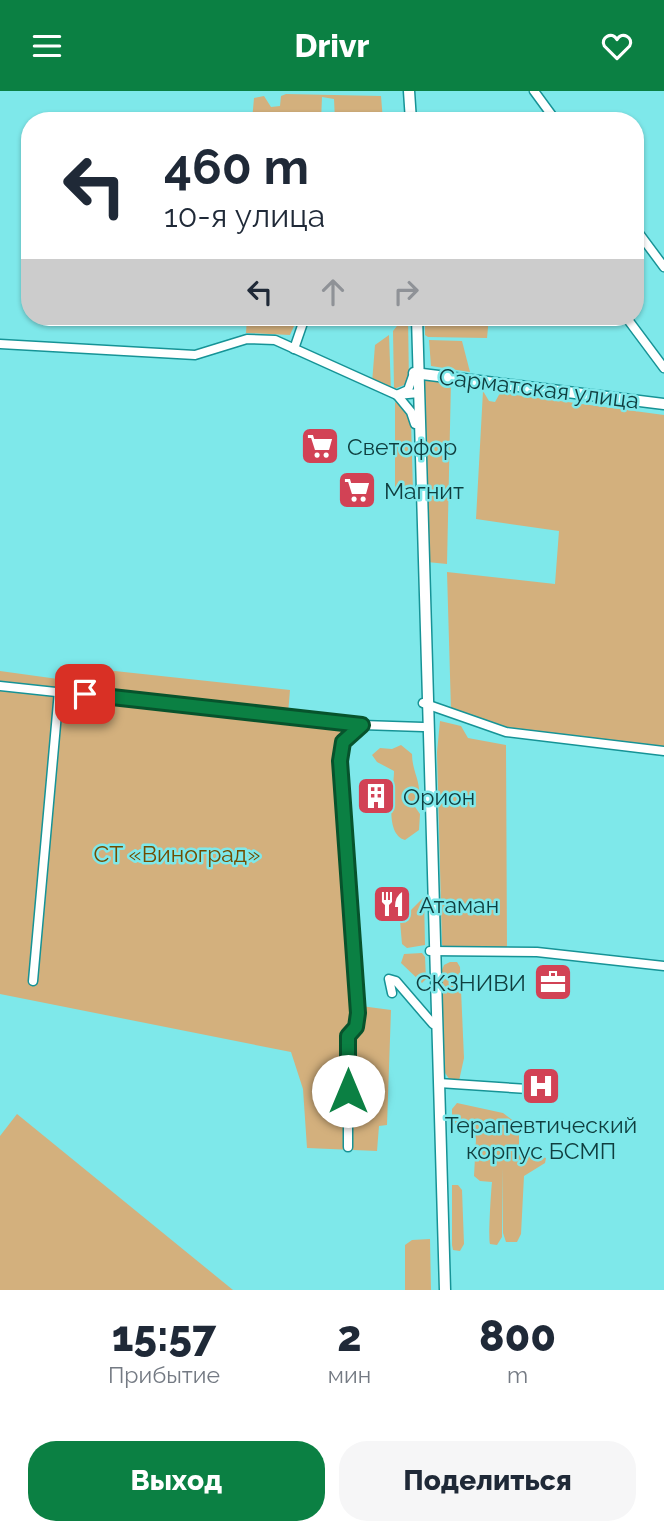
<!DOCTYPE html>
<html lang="ru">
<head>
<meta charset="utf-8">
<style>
	:root { --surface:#fff; --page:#f6f6f7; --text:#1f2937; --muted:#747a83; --accent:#0b8043 }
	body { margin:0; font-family:Raleway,sans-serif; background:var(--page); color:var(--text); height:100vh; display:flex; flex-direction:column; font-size:26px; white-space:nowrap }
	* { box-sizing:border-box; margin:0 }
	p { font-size:23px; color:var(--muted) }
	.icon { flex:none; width:38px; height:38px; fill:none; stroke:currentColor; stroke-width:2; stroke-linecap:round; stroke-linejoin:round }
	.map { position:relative; height:1199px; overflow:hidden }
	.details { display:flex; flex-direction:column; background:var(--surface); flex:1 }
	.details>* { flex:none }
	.hud { position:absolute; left:21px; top:21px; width:623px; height:214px; border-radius:28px; box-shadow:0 2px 5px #0004; background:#fff; color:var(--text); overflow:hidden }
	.pin { position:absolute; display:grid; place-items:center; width:60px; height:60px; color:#fff; margin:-30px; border-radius:14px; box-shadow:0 4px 10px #0006 }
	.me { position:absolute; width:77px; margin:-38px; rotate:0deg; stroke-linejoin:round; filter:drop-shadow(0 0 5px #0008) }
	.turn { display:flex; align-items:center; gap:24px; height:147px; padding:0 28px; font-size:32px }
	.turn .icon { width:91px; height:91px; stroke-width:2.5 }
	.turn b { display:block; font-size:49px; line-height:60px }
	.lanes { display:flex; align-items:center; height:66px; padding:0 28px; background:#0003; justify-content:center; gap:35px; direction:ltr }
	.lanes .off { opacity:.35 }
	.eta { display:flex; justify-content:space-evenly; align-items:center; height:119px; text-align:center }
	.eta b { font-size:42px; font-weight:800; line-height:49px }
	.primary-button { display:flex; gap:14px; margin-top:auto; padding:14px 28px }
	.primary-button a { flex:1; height:80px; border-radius:28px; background:var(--accent); color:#fff; font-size:28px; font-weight:800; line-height:80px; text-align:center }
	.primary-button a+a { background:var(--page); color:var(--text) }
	header { display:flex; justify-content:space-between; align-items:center; height:91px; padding:0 28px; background:var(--accent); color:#fff; font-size:32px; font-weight:800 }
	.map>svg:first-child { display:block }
</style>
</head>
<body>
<header><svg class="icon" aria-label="menu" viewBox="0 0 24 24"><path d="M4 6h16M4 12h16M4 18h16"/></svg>Drivr<svg class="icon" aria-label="heart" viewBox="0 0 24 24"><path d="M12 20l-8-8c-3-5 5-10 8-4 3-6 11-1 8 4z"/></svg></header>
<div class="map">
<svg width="664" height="1199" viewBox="0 0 664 1199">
	<rect width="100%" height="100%" fill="#7ee8ea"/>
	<g fill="#d3b07d">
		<path d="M286,3L381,5L383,30H335L334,8L322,6L321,30H300L292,22H286L283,30H252L254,7L264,5L271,16L280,15L281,5Z"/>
		<path d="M247,226H298L290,244L246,242Z"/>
		<path d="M404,226H408L409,292L394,298L393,240Z"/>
		<path d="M425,226H489L487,247L428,246L425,244Z"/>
		<path d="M389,244L391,300L372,292L375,254Z"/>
		<path d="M429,249L462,250L470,281L431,275Z"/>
		<path d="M428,287L451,290L447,473L427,471L421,291Z"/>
		<path d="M483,300L489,310L495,311L500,302L664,324V656L499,635L451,619L447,481L555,493L559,440L476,428Z"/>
		<path d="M395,311L408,320L411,331L413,400L395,402Z"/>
		<path d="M87,577L290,599L288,623L366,630L344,652L361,915L391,919L387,1034L379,1035L377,1060L307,1057L303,998L291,961L0,903V580L87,592Z"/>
		<path d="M440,630L461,635L468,647L506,654L507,858L450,859L442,854L437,661Z"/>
		<path d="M401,654L412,663C412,680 421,690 419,707L413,713L420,723L419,739L405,749C383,742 394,698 394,680L377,671L372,664L380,657L392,658Z"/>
		<path d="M424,806L425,854L407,857L402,853L400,830Z"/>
		<path d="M422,862L425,866L426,888L422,892L401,872L404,863Z"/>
		<path d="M450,871H457L460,876L464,967L459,990L450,989L445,982L440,884L444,874Z"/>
		<path d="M457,1012L503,1022L519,1034V1060L546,1067L545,1072L524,1085L521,1143L517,1151H506L503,1142L502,1076V1146L497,1154L490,1153C488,1149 491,1100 492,1091L480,1090L474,1085L476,1048L474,1043L452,1032V1018Z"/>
		<path d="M17,1023L233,1199H0V1045Z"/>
		<path d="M452,1094H458L462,1099L464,1153L460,1160L453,1159L452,1154Z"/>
		<path d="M430,1148L431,1199H405V1154L412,1149Z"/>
	</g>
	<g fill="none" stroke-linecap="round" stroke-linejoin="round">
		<g stroke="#169396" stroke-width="11">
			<g id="minor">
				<path d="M534,0L556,30"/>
				<path d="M635,137L664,176"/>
				<path d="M626,226L664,277"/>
				<path d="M0,253L195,264L247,248L275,249L397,304L419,302"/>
				<path d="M294,258L305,226"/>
				<path d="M399,303L408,299L414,282"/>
				<path d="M397,304L411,321L415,333"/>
				<path d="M0,595L362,634L423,636"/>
				<path d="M423,612L506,641L664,660"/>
				<path d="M430,860L537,861L664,875"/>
				<path d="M33,890L59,600"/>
				<path d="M392,902L389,888L396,890L433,933"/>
				<path d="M439,992L528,998"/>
				<path d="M348,1056V945L356,936L358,922L340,670L343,651L362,634"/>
			</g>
		</g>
		<g stroke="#169396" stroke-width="13">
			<g id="major">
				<path d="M409,0L411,30"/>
				<path d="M417,226L445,1199"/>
				<path d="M414,282L664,313"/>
			</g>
		</g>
		<use href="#minor" stroke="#fff" stroke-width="8"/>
		<use href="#major" stroke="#fff" stroke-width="10"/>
	</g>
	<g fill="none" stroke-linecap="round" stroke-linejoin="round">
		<g stroke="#07532c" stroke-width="18">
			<path id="route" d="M85,603L362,634L343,651L340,670L358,922L356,936L348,945V1000"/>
		</g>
		<use href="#route" stroke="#0b8043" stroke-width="12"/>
	</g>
	<defs>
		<g id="supermarket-square" transform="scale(2.0125)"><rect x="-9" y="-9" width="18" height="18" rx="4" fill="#d24255" stroke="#7ee8ea"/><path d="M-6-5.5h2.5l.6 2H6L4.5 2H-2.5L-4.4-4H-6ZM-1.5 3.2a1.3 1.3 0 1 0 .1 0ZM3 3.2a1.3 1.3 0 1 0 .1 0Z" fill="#fff"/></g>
		<g id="building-square" transform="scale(2.0125)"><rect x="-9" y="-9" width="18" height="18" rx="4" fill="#d24255" stroke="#7ee8ea"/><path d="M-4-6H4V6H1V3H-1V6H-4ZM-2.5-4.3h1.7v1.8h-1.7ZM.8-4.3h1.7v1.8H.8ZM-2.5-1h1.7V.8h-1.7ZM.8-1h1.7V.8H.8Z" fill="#fff"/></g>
		<g id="restaurant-square" transform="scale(2.0125)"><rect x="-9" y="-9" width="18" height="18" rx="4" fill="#d24255" stroke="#7ee8ea"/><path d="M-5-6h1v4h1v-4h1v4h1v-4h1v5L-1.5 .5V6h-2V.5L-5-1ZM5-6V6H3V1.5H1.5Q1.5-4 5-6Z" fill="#fff"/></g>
		<g id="office-square" transform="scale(2.0125)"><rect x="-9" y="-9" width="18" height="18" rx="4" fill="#d24255" stroke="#7ee8ea"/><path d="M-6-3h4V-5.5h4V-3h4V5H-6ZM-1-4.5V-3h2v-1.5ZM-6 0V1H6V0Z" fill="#fff"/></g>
		<g id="hospital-square" transform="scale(2.0125)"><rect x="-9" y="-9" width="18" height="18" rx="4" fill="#d24255" stroke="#7ee8ea"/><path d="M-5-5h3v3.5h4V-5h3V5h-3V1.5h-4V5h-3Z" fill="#fff"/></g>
	</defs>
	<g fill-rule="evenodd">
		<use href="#supermarket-square" x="320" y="355"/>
		<use href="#supermarket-square" x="357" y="399"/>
		<use href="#building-square" x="376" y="705"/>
		<use href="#restaurant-square" x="392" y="813"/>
		<use href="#office-square" x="553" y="891"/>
		<use href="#hospital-square" x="541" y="995"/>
	</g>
	<g text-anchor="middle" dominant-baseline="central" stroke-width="5" stroke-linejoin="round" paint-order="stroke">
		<g font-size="23" fill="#0f3e3f" stroke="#7ee8ea">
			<text transform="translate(539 297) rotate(7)">Сарматская улица</text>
		</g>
		<g font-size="23" fill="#0f3e3f" stroke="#7ee8ea" text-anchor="start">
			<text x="347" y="355">Светофор</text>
			<text x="384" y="399">Магнит</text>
			<text x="403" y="705">Орион</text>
			<text x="419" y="813">Атаман</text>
			<text x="526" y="891" text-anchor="end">СКЗНИВИ</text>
			<text x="541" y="1033" text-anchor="middle">Терапевтический<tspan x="541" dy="26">корпус БСМП</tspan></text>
		</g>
		<g font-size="23" fill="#714c01" stroke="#7ee8ea">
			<text x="177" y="762">СТ «Виноград»</text>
		</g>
	</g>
</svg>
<div class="pin" style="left:85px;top:603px;background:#d93025"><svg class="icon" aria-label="arrive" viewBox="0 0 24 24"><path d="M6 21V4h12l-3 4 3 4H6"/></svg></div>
<svg class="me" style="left:348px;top:1000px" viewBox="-20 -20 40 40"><circle r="19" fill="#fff"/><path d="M0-13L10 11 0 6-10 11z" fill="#0b8043"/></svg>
<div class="hud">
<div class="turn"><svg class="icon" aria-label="left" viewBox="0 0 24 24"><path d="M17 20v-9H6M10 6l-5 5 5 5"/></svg><div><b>460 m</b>10-я улица</div></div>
<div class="lanes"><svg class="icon" aria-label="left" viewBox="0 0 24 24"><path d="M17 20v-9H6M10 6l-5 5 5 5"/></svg><svg class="icon off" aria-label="ahead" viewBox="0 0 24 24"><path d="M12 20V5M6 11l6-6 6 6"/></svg><svg class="icon off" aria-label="right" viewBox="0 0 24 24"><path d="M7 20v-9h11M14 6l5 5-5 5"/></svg></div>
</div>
</div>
<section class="details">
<div class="eta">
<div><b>15:57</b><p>Прибытие</p></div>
<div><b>2</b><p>мин</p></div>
<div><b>800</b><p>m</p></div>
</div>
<div class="primary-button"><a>Выход</a><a>Поделиться</a></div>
</section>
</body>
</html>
